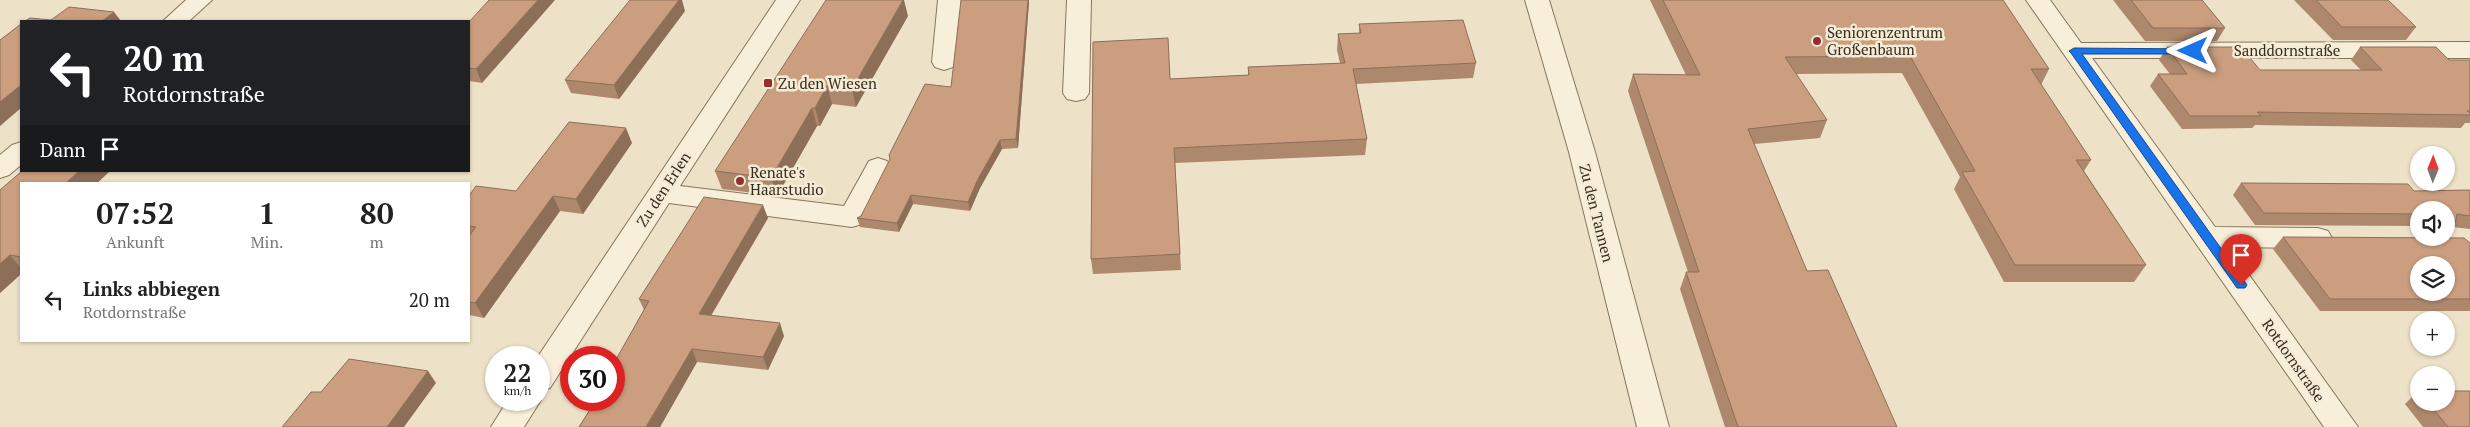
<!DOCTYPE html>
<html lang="de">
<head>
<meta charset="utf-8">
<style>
	:root { --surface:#fff; --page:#f6f6f6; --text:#222; --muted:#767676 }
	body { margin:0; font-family:"PT Serif",serif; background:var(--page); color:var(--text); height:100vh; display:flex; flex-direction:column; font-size:19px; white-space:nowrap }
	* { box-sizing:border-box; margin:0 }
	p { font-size:16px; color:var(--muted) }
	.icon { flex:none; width:28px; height:28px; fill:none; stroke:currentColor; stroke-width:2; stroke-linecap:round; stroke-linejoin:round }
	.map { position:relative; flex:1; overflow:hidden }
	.drawer { position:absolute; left:20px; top:182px; width:450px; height:160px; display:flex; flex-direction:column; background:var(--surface); border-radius:0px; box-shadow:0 1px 4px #0004 }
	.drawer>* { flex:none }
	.banner { position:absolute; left:20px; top:20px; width:450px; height:152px; border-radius:0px; box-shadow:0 1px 4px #0004; background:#202124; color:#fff; overflow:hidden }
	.needle { width:32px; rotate:1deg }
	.tools { position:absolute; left:2410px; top:146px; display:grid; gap:10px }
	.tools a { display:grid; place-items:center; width:45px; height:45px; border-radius:50%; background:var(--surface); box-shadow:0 1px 4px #0004; font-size:25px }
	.speed { position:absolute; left:485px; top:346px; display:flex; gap:10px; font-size:25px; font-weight:700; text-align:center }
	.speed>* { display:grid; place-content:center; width:65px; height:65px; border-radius:50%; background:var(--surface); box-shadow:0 1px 4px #0004; line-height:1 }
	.speed small { font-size:12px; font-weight:400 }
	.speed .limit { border:8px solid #d22; background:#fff; color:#111 }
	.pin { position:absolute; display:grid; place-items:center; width:42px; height:42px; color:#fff; margin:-51px -21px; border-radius:50% 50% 50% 0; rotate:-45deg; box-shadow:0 0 5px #0007 }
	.pin .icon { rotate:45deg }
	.me { position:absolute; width:55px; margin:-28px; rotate:270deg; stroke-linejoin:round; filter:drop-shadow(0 0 4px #0008) }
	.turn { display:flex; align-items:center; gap:18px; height:105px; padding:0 20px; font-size:22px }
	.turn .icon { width:65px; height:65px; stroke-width:2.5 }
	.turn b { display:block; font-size:35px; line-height:42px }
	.then { display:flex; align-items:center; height:48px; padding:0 20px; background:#0003; gap:10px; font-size:19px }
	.eta { display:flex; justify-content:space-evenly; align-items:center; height:85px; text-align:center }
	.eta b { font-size:30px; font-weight:800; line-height:35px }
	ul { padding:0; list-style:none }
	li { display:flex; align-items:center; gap:15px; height:65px; padding:0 20px }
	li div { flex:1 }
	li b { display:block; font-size:19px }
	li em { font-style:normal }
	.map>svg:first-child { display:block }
</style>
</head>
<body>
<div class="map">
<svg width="2470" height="427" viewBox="0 0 2470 427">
	<rect width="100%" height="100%" fill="#ede2c7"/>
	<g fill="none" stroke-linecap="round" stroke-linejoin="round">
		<g stroke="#88745d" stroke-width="2">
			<g id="minor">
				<path d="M186,0H212L189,21H163Z"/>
				<path d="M776,0H800L680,186L844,206L869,161L878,158L887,161L891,167L862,224L852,227L669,203L550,388L539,391V358H537Z"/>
				<path d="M938,0H962L956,62L953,67L944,70L935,67L932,62Z"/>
				<path d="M1067,0H1091L1089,93L1085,99L1076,101L1067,99L1063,93Z"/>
				<path d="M1525,0H1549L1595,152L1669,427H1637L1569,152Z"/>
				<path d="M2026,0H2050L2081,43L2470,42V58H2092L2215,227L2318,228L2328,231L2332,238L2328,245L2318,248L2229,247L2358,427H2324Z"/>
				<path d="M21,142V165L9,175L0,178V155L12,145Z"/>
				<path d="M539,396L541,400L524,427H491L508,400H539Z"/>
			</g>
		</g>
		<use href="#minor" fill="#f8efda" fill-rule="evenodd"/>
	</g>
	<g fill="#ae886c">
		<path d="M1650,0H2003L2049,69L2041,85L2091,160L2084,171L2146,265L2134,282H2004L1954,189L1960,177L1902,73L1796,74L1827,120L1820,138L1754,144L1807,271L1897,427H1725L1680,289L1686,272H1688L1628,91L1633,74L1686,75Z"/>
		<path d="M2113,0H2202L2225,28L2217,41H2145Z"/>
		<path d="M2294,0H2388L2416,27L2406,40H2333Z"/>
		<path d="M1029,2L1018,148L1002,149L980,188L970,211L913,204L899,232L860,227L857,218L861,216L951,87Z"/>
		<path d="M685,11L619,99L571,93L565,80Z"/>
		<path d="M908,16L856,107L832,104L820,126H817L777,196L722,189L715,171Z"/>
		<path d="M469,22L482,83L469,81Z"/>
		<path d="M1359,24L1476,63L1473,78L1356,84L1367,139L1365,155L1175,163L1181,270L1093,274L1091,259L1170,79L1248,75V67L1340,63L1337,50L1338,34L1359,33Z"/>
		<path d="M2167,47L2260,70H2361L2351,60L2360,47L2449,60H2470V123H2465L2461,128L2255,125L2252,128L2182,129L2150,86L2158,74H2170L2159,60Z"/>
		<path d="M632,143L583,214L560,211L484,318L469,315V196L516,191Z"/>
		<path d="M22,171H110L96,184H21V274L0,293V190Z"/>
		<path d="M2241,183L2414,191L2470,190V229L2452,227L2446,234V210H2419V226L2255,225L2233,195Z"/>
		<path d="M768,218L711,316L784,336L768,370L697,362L660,427H579L616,367L614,363L644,310L639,299Z"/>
		<path d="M2283,237L2470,243V311H2320L2273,249Z"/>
		<path d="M2418,391H2419V402H2446L2470,427H2423L2405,404Z"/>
	</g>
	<g fill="#8d6f58">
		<path d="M538,0H555L482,83L476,69Z"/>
		<path d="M679,0H682L685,11L619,99L614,85Z"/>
		<path d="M903,0H904L908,16L856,107L852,89Z"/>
		<path d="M1028,0H1029V2L1018,148L1016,139Z"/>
		<path d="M114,12L121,21H102Z"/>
		<path d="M21,85V108L0,126V102Z"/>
		<path d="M827,86L832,104L820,126L815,108Z"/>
		<path d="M812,108L817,126L777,196L771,178Z"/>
		<path d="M626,128L632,143L583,214L576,199Z"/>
		<path d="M1000,140L1002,149L980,188L970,211L968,202L978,179Z"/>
		<path d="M79,171H110L96,184H65Z"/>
		<path d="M911,195L913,204L899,232L897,223Z"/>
		<path d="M553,196L560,211L484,318L475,303Z"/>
		<path d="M763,205L768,218L704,327L699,314Z"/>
		<path d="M10,255L21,268V274L0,293V264Z"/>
		<path d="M780,323L784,336L768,370L763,357Z"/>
		<path d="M692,349L697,362L660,427H646Z"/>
		<path d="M428,371L436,383L404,427H387Z"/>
	</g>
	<g fill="#ca9e7e" stroke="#8d6f58" fill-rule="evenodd">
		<path d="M489,0H538L476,69L469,68V22Z"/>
		<path d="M630,0H679L614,85L565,80Z"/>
		<path d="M826,0H903L852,89L827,86L815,108H812L771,178L715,171Z"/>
		<path d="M961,0H1028L1016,139L1000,140L978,179L968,202L911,195L897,223L857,218L861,216L890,159L889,155L925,84L951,87Z"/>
		<path d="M1663,0H2003L2049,69H2031L2091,160H2076L2146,265H2015L1962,172L1975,171L1910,56L1785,57L1827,120L1748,129L1807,271L1828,270L1897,427H1738L1686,272H1699L1633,74L1700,75Z"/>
		<path d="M2131,0H2202L2225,28H2153Z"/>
		<path d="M2316,0H2388L2416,27H2342Z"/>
		<path d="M69,7L114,12L102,21H25L30,18L51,20Z"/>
		<path d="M1463,20L1476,63L1353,69L1367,139L1174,148L1180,254L1091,259L1093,42L1168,38L1170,79L1249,75L1248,67L1345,63L1338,34L1361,33L1359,24Z"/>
		<path d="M21,24V85L0,102V40Z"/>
		<path d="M2167,47H2241L2260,70H2382L2360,47H2436L2449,60H2470V111H2467L2470,113V115L2257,112L2261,116H2190L2158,74H2187Z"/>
		<path d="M569,122L626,128L576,199L553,196L475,303L469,302V236L476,227L469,226V196L476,186L516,191Z"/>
		<path d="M22,171H79L65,184H21V257L10,255L0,264V190Z"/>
		<path d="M2241,183L2408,184L2414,191L2470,190V216L2457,214L2455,224H2446V210H2419V214L2264,213Z"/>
		<path d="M704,197L763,205L699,314L780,323L763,357L692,349L646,427H579L596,400H614V371L618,363H614L649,301L639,299Z"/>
		<path d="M2283,237L2464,238L2470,243V299H2330ZM2419,265H2446V292H2419Z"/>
		<path d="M349,359L428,371L387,427H282L311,392H321Z"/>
		<path d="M2446,391H2470V427H2448L2428,402H2446Z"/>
	</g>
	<path fill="#1a73e8" stroke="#114b97" d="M2074,48L2197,49L2198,51L2193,54H2082L2245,282L2247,285L2245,288H2237L2071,53L2069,51Z"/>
	<g fill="#952f2f" stroke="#f5ecd6" stroke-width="2">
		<circle cx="1817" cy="41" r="5"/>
		<rect x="763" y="78" width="10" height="10" rx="2.5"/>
		<circle cx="740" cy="181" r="5"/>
	</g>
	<g text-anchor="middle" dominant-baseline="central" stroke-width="5" stroke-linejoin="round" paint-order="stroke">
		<g font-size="15" fill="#392c20" stroke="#f5ecd6" text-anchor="start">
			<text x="1827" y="32">Seniorenzentrum<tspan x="1827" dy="17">Großenbaum</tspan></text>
			<text x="778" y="83">Zu den Wiesen</text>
			<text x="750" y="172">Renate's<tspan x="750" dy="17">Haarstudio</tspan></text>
		</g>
		<g font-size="15" fill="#392c20" stroke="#f5ecd6">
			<text x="2287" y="50">Sanddornstraße</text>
			<text transform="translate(663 189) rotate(-57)">Zu den Erlen</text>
			<text transform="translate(1597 213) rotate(76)">Zu den Tannen</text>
			<text transform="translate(2294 360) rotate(55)">Rotdornstraße</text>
		</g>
	</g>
</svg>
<div class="tools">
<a><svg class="needle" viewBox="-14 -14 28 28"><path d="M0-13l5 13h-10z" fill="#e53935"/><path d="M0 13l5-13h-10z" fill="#767676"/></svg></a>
<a><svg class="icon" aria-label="sound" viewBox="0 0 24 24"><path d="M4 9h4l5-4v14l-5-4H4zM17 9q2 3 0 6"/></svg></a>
<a><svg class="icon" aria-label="layers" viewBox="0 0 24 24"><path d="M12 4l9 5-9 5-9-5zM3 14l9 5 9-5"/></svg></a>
<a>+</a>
<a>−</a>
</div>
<div class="speed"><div>22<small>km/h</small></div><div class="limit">30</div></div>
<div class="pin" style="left:2241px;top:285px;background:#d93025"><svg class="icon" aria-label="arrive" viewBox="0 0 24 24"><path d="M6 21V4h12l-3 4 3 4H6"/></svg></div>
<svg class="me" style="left:2193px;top:51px" viewBox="-20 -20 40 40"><path d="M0-17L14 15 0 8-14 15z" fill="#1a73e8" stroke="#fff" stroke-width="4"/></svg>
<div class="banner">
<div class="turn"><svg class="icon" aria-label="left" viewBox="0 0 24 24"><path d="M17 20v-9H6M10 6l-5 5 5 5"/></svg><div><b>20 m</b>Rotdornstraße</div></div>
<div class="then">Dann<svg class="icon" aria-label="arrive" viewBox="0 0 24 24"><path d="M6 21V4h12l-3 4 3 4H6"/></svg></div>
</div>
<section class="drawer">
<div class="eta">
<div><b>07:52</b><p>Ankunft</p></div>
<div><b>1</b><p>Min.</p></div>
<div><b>80</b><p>m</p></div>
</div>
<ul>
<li><svg class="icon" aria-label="left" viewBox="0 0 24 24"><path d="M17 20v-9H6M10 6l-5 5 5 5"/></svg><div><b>Links abbiegen</b><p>Rotdornstraße</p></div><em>20 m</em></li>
</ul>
</section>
</div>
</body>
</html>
